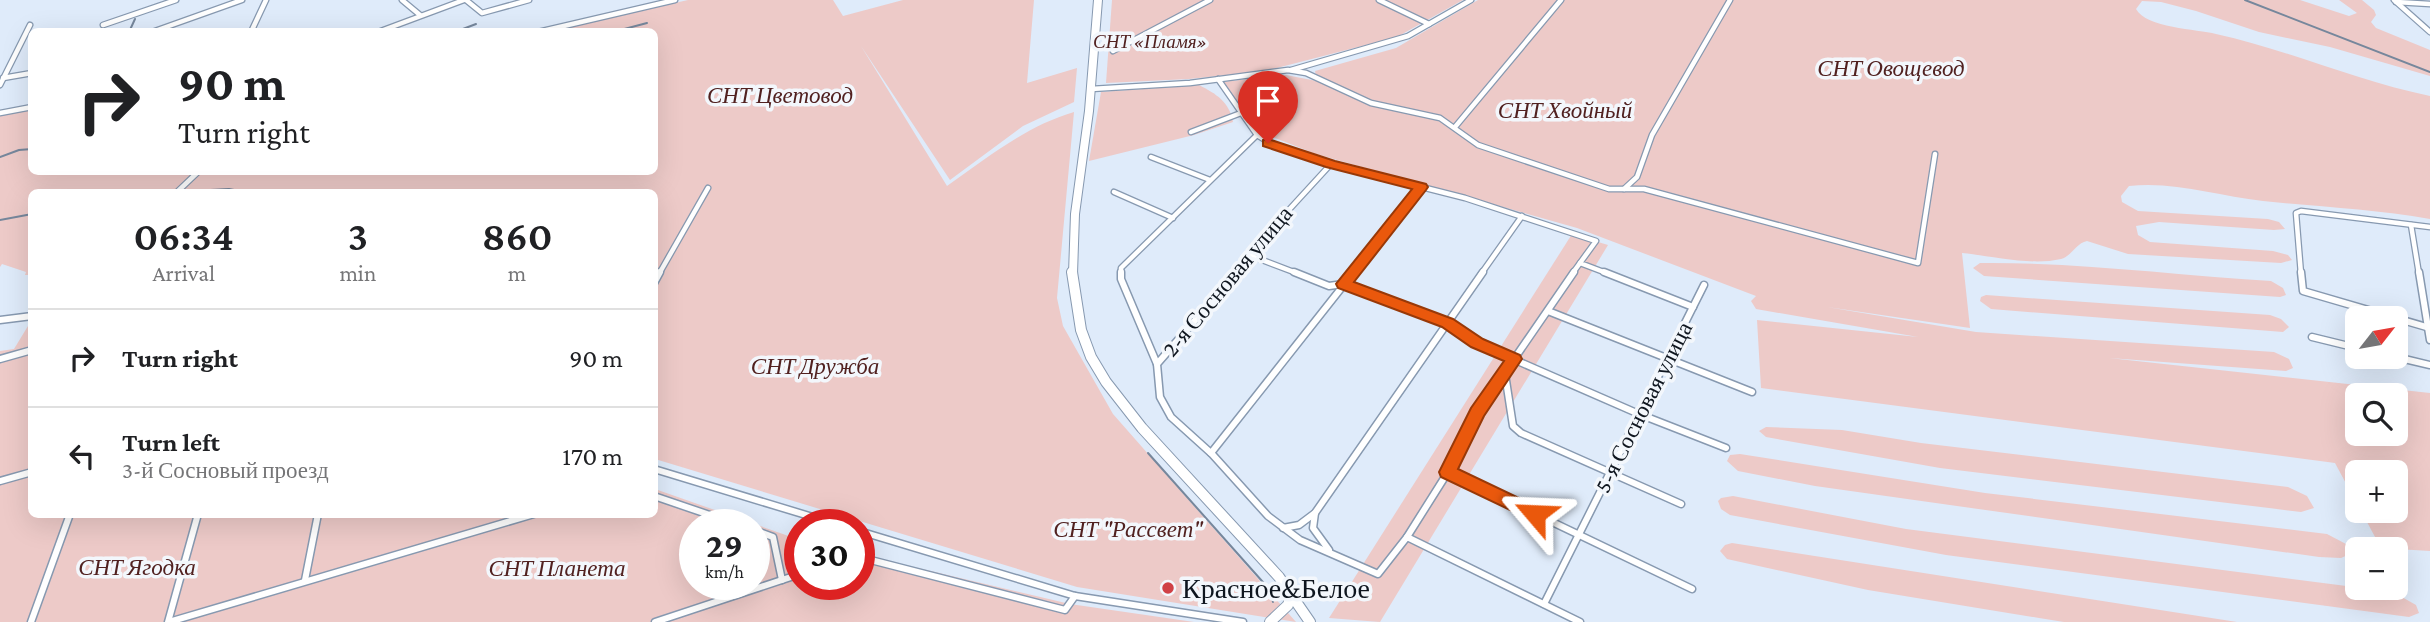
<!DOCTYPE html>
<html lang="en">
<head>
<meta charset="utf-8">
<style>
	:root { --surface:#fff; --page:#f2f2f2; --text:#202124; --muted:#757577; --line:#e0e0e0 }
	body { margin:0; font-family:"Crimson Pro",serif; background:var(--page); color:var(--text); height:100vh; display:flex; flex-direction:column; font-size:26px; white-space:nowrap }
	* { box-sizing:border-box; margin:0 }
	p { font-size:23px; color:var(--muted) }
	.icon { flex:none; width:38px; height:38px; fill:none; stroke:currentColor; stroke-width:2; stroke-linecap:round; stroke-linejoin:round }
	.map { position:relative; flex:1; overflow:hidden }
	.sheet { position:absolute; left:28px; top:189px; width:630px; height:329px; display:flex; flex-direction:column; background:var(--surface); border-radius:10px; box-shadow:0 7px 28px #0002 }
	.sheet>* { flex:none }
	.banner { position:absolute; left:28px; top:28px; width:630px; height:147px; border-radius:10px; box-shadow:0 7px 28px #0002; background:#fff; color:var(--text); overflow:hidden }
	.needle { width:46px; rotate:59deg }
	.tools { position:absolute; left:2345px; top:306px; display:grid; gap:14px }
	.tools a { display:grid; place-items:center; width:63px; height:63px; border-radius:10px; background:var(--surface); box-shadow:0 7px 28px #0002; font-size:35px }
	.speed { position:absolute; left:679px; top:509px; display:flex; gap:14px; font-size:35px; font-weight:700; text-align:center }
	.speed>* { display:grid; place-content:center; width:91px; height:91px; border-radius:50%; background:var(--surface); box-shadow:0 7px 28px #0002; line-height:1 }
	.speed small { font-size:18px; font-weight:400 }
	.speed .limit { border:10px solid #d22; background:#fff; color:#111 }
	.pin { position:absolute; display:grid; place-items:center; width:60px; height:60px; color:#fff; margin:-72px -30px; border-radius:50% 50% 50% 0; rotate:-45deg; box-shadow:0 0 7px #0007 }
	.pin .icon { rotate:45deg }
	.me { position:absolute; width:77px; margin:-38px; rotate:296deg; stroke-linejoin:round; filter:drop-shadow(0 0 5px #0008) }
	.turn { display:flex; align-items:center; gap:24px; height:147px; padding:0 35px; font-size:32px }
	.turn .icon { width:91px; height:91px; stroke-width:2.5 }
	.turn b { display:block; font-size:49px; line-height:60px }
	.eta { display:flex; justify-content:space-evenly; align-items:center; height:119px; text-align:center }
	.eta b { font-size:42px; font-weight:600; line-height:49px }
	ul { padding:0; list-style:none }
	li { display:flex; align-items:center; gap:21px; height:98px; padding:0 35px; border-top:2px solid var(--line) }
	li div { flex:1 }
	li b { display:block; font-size:26px }
	li em { font-style:normal }
	.map>svg:first-child { display:block }
</style>
</head>
<body>
<div class="map">
<svg width="2430" height="622" viewBox="0 0 2430 622">
	<rect width="100%" height="100%" fill="#dfebfa"/>
	<g fill="#edcac8" fill-rule="evenodd">
		<path d="M688,0H833L843,16L903,0H1034L1027,83L1077,68L1074,102L1023,126L950,180L861,46L947,186C987,158 1026,126 1074,112L1057,298L1063,326L1113,414L1296,622L1077,587L655,459L654,192H32L31,275H25L26,272L2,264L0,267V115L31,109L32,172H654V32L551,31Z"/>
		<path d="M1112,0H1463L1397,37L1265,71L1189,79L1106,83Z"/>
		<path d="M1478,0H2300L2349,16L2357,13L2339,0H2362L2374,10L2376,15L2371,22L2376,28L2430,50V76L2330,47L2259,32L2196,11L2161,2L2142,1L2136,9C2146,28 2197,29 2216,34C2289,50 2357,81 2430,96V219C2375,209 2319,207 2263,201C2218,196 2175,181 2129,186L2121,196L2122,202L2138,211L2268,219L2279,222L2285,229L2274,230L2159,222L2136,226L2138,235L2150,242L2273,251L2288,255L2292,260L2281,263L2128,254L2087,241C2076,243 2072,256 2061,259C2031,266 1992,256 1962,253L1970,328L1827,307L1976,332L2274,352L2289,359L2293,368L2286,371L2109,358L2430,393V551L2381,548L2361,511H2396V472H2357V504L2335,463L1761,388L1757,320L1918,337L1756,309L1751,301L1756,296L1577,228L1316,154L1262,133L1222,82L1286,75L1317,81L1315,71L1396,48ZM2357,396H2396V434H2357Z"/>
		<path d="M1199,85C1216,94 1229,101 1233,122L1194,135L1089,161L1101,92Z"/>
		<path d="M1572,234L1608,245L1380,622L1329,618Z"/>
		<path d="M1980,263C2078,262 2174,275 2271,281L2283,288L2286,295L2280,297L1984,276L1973,268Z"/>
		<path d="M1986,295L2270,315L2281,319L2289,327L2283,332L1991,309L1980,301L1981,297Z"/>
		<path d="M31,321L32,514H654L655,489L800,540V584H859V554L1070,604L1194,622H0V351L14,349ZM695,525H754V584H695Z"/>
		<path d="M1766,427L1842,430L1921,443L2288,487L2307,496L2314,508L2301,512L2269,508L1940,468L1766,437L1759,431Z"/>
		<path d="M1740,454L1985,493L2327,534L2346,544L2350,554L2341,558L2319,557L1815,486L1738,471L1727,461L1730,455Z"/>
		<path d="M1733,496L1906,529L2393,592L2416,605L2419,613L2409,617L1946,555L1730,515L1721,509L1718,501L1721,498Z"/>
		<path d="M1732,543L2237,622H2064L2039,618L1868,590L1727,559L1720,551L1725,545Z"/>
	</g>
	<g fill="none" stroke-linecap="round" stroke-linejoin="round">
		<g stroke="#76879c" stroke-width="2">
			<path d="M2245,0L2430,72"/>
			<path d="M129,32L135,19"/>
			<path d="M455,32L476,24"/>
			<path d="M613,32L647,23"/>
			<path d="M0,157L19,150L32,149"/>
			<path d="M174,192L229,189L244,192"/>
			<path d="M0,220L32,214"/>
			<path d="M1148,453L1270,590L1273,602"/>
		</g>
		<g stroke="#8799b0" stroke-width="7">
			<g id="minor-far1">
				<path d="M402,0L420,15"/>
				<path d="M466,0L482,13L529,0"/>
				<path d="M2394,0L2430,32"/>
				<path d="M2396,2L2430,4"/>
				<path d="M1429,24L1471,0"/>
				<path d="M103,25L176,0"/>
				<path d="M152,32L242,0"/>
				<path d="M251,32L266,0"/>
				<path d="M378,32L464,0"/>
				<path d="M538,32L675,0"/>
				<path d="M1113,51L1210,0"/>
				<path d="M1291,70L1408,36L1429,24L1379,0"/>
				<path d="M3,78L32,73"/>
				<path d="M1218,79L1257,135L1275,146L1331,164L1465,198L1596,241L1580,263L1609,274"/>
				<path d="M0,85L30,25"/>
				<path d="M1091,89L1190,83L1288,70L1306,73L1371,103L1440,118L1478,145L1609,189H1624L1637,177L1652,135L1730,0"/>
				<path d="M0,113L32,107"/>
				<path d="M1455,127L1561,0"/>
				<path d="M1191,132L1241,113"/>
				<path d="M1151,157L1210,180"/>
				<path d="M1624,189H1644L1918,263L1935,154"/>
				<path d="M177,192L198,172"/>
				<path d="M1114,192L1173,218"/>
				<path d="M2411,225L2419,274"/>
				<path d="M1249,255L1299,274"/>
				<path d="M659,274L708,188"/>
				<path d="M1121,274V268L1257,135"/>
				<path d="M1235,274L1286,213L1331,164"/>
				<path d="M1352,274L1421,187"/>
				<path d="M1481,274L1522,216"/>
				<path d="M1572,274L1580,263"/>
				<path d="M2301,274L2296,213L2301,211L2430,227"/>
			</g>
		</g>
		<g stroke="#8799b0" stroke-width="9">
			<g id="minor">
				<path d="M1121,272V279L1157,364"/>
				<path d="M1237,272L1157,364L1160,397L1171,417L1212,454L1268,516L1300,540L1378,574L1407,537L1580,622"/>
				<path d="M1294,272L1329,286L1343,284L1447,323L1497,352L1639,414L1726,448"/>
				<path d="M1604,272L1693,307"/>
				<path d="M2301,272L2303,291L2430,328"/>
				<path d="M2419,272L2430,340"/>
				<path d="M654,283L660,272"/>
				<path d="M1548,311L1752,392"/>
				<path d="M0,320L32,316"/>
				<path d="M2312,337L2357,348"/>
				<path d="M2396,357L2430,365"/>
				<path d="M0,359L32,350"/>
				<path d="M1505,374L1513,426L1521,433L1681,504"/>
				<path d="M1211,453L1354,272"/>
				<path d="M654,469L839,525"/>
				<path d="M1448,472L1692,589"/>
				<path d="M0,481L32,472"/>
				<path d="M654,496L739,525"/>
				<path d="M1315,513L1313,528L1329,550"/>
				<path d="M1283,528L1299,525L1315,513L1483,272"/>
				<path d="M754,530L773,537L782,580"/>
				<path d="M859,531L1075,596L1243,622"/>
				<path d="M1407,537L1448,472L1477,413L1574,272"/>
				<path d="M859,557L1065,610L1075,596"/>
				<path d="M305,580L318,514"/>
				<path d="M1544,604L1704,285"/>
				<path d="M31,622L70,514"/>
				<path d="M168,622L198,514"/>
				<path d="M169,622L534,514"/>
				<path d="M655,622L800,574"/>
			</g>
		</g>
		<g stroke="#8799b0" stroke-width="10">
			<path id="primary-far1" d="M1073,274L1075,214L1089,111L1098,0"/>
		</g>
		<g stroke="#8799b0" stroke-width="12">
			<g id="primary">
				<path d="M1072,272L1081,330L1091,357L1106,382L1142,428L1279,577L1310,622"/>
				<path d="M1270,622L1288,605L1292,592"/>
			</g>
		</g>
		<use href="#minor-far1" stroke="#fff" stroke-width="4.5"/>
		<use href="#minor" stroke="#fff" stroke-width="6"/>
		<use href="#primary-far1" stroke="#fff" stroke-width="8"/>
		<use href="#primary" stroke="#fff" stroke-width="10"/>
	</g>
	<path fill="#ea580c" stroke="#983908" stroke-width="2" d="M1268,139L1335,161L1426,184L1428,187L1426,190L1354,282L1453,319L1483,339L1520,355L1522,359L1484,416L1458,469L1542,509L1544,514L1542,519L1535,522L1529,519L1441,477L1439,472L1471,408L1504,361L1471,347L1442,327L1338,288L1336,284L1412,189L1326,167L1263,146V140Z"/>
	<circle fill="#d04146" stroke="#f3f7fc" stroke-width="2.5" cx="1168" cy="588" r="7"/>
	<g text-anchor="middle" dominant-baseline="central" stroke-width="7" stroke-linejoin="round" paint-order="stroke">
		<g font-size="19" font-style="italic" fill="#512120" stroke="#f3f7fc">
			<text x="1150" y="41">СНТ «Пламя»</text>
		</g>
		<g font-size="23" font-style="italic" fill="#512120" stroke="#f3f7fc">
			<text x="1891" y="68">СНТ Овощевод</text>
			<text x="780" y="95">СНТ Цветовод</text>
			<text x="1565" y="110">СНТ Хвойный</text>
			<text x="815" y="366">СНТ Дружба</text>
			<text x="1128" y="529">СНТ "Рассвет"</text>
			<text x="137" y="567">СНТ Ягодка</text>
			<text x="557" y="568">СНТ Планета</text>
		</g>
		<g font-size="23" fill="#0f161f" stroke="#f3f7fc">
			<text transform="translate(1227 281) rotate(-50)">2-я Сосновая улица</text>
			<text transform="translate(1643 407) rotate(-63)">5-я Сосновая улица</text>
		</g>
		<g font-size="28" fill="#0f161f" stroke="#f3f7fc" text-anchor="start">
			<text x="1182" y="588">Красное&amp;Белое</text>
		</g>
	</g>
</svg>
<div class="tools">
<a><svg class="needle" viewBox="-14 -14 28 28"><path d="M0-13l5 13h-10z" fill="#e53935"/><path d="M0 13l5-13h-10z" fill="#757577"/></svg></a>
<a><svg class="icon" aria-label="search" viewBox="0 0 24 24"><circle cx="10" cy="10" r="6"/><path d="M15 15l6 6"/></svg></a>
<a>+</a>
<a>−</a>
</div>
<div class="speed"><div>29<small>km/h</small></div><div class="limit">30</div></div>
<div class="pin" style="left:1268px;top:143px;background:#d93025"><svg class="icon" aria-label="arrive" viewBox="0 0 24 24"><path d="M6 21V4h12l-3 4 3 4H6"/></svg></div>
<svg class="me" style="left:1535px;top:514px" viewBox="-20 -20 40 40"><path d="M0-17L14 15 0 8-14 15z" fill="#ea580c" stroke="#fff" stroke-width="4"/></svg>
<div class="banner">
<div class="turn"><svg class="icon" aria-label="right" viewBox="0 0 24 24"><path d="M7 20v-9h11M14 6l5 5-5 5"/></svg><div><b>90 m</b>Turn right</div></div>
</div>
<section class="sheet">
<div class="eta">
<div><b>06:34</b><p>Arrival</p></div>
<div><b>3</b><p>min</p></div>
<div><b>860</b><p>m</p></div>
</div>
<ul>
<li><svg class="icon" aria-label="right" viewBox="0 0 24 24"><path d="M7 20v-9h11M14 6l5 5-5 5"/></svg><div><b>Turn right</b></div><em>90 m</em></li>
<li><svg class="icon" aria-label="left" viewBox="0 0 24 24"><path d="M17 20v-9H6M10 6l-5 5 5 5"/></svg><div><b>Turn left</b><p>3-й Сосновый проезд</p></div><em>170 m</em></li>
</ul>
</section>
</div>
</body>
</html>
